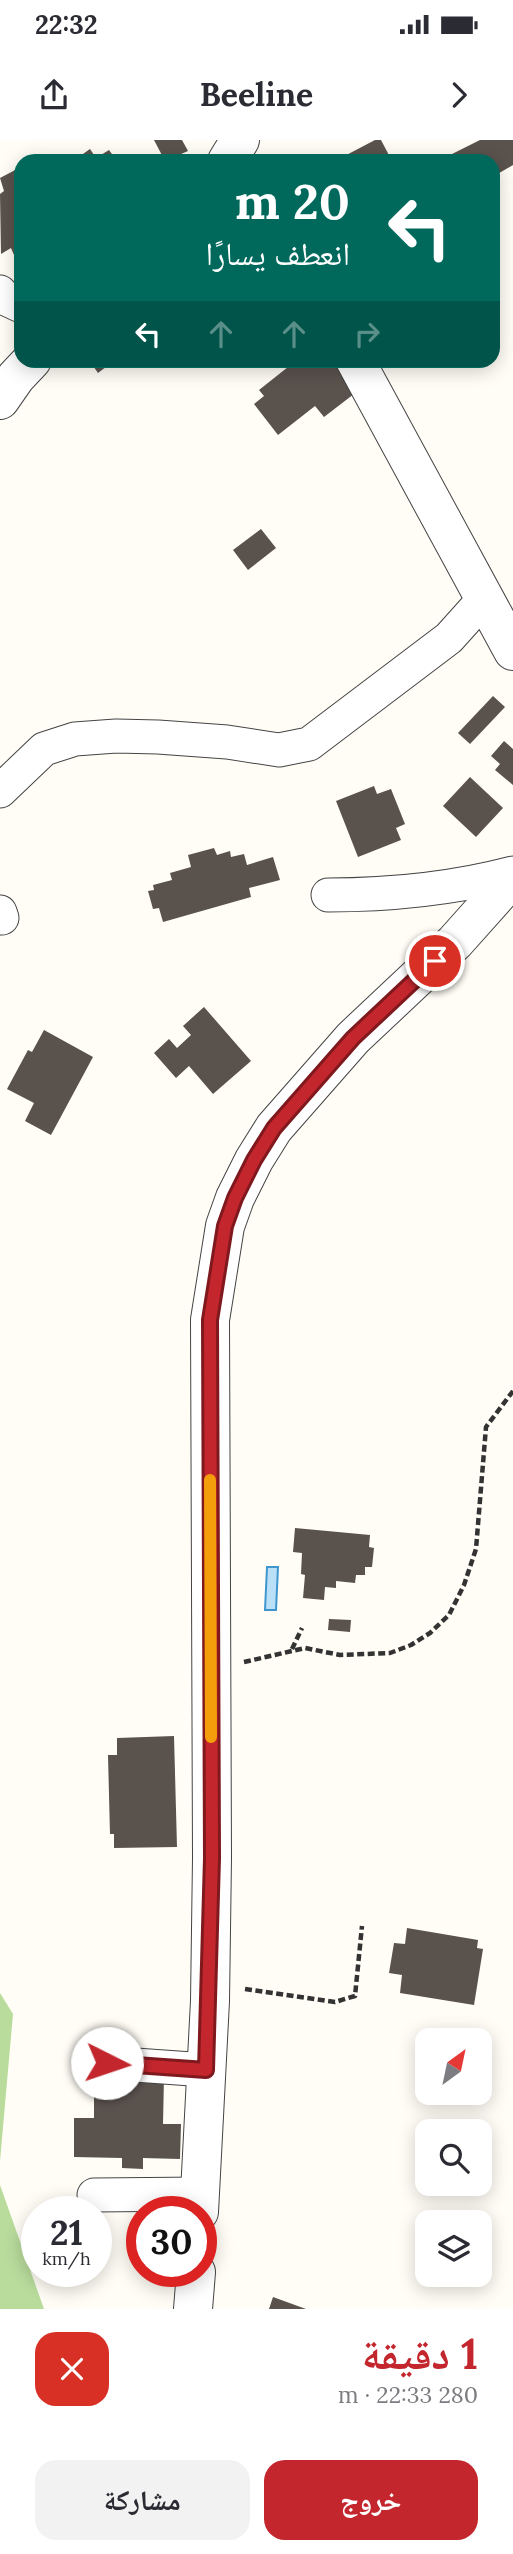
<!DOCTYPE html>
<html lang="ar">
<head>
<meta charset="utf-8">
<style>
	:root { --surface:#fff; --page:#f2f2f3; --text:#2b2b33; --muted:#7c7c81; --accent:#c4262e }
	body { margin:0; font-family:Lora,"Noto Naskh Arabic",serif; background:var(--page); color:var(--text); direction:rtl; height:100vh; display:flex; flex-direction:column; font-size:26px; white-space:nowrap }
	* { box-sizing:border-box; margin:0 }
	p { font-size:23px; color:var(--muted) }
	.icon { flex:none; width:38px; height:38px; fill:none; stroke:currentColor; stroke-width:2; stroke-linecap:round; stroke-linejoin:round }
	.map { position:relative; height:2169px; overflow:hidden; direction:ltr }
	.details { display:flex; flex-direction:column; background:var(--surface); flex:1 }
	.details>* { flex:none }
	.guide { position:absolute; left:14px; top:14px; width:486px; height:214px; border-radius:21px; box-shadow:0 4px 18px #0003; direction:rtl; background:#00695c; color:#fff; overflow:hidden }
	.needle { width:46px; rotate:33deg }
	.buttons { position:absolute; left:415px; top:1888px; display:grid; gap:14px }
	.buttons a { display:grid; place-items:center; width:77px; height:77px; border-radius:14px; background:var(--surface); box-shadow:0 4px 18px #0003; font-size:35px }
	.speed { position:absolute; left:21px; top:2056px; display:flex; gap:14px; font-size:35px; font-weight:700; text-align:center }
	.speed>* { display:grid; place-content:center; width:91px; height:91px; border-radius:50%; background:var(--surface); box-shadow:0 4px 18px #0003; line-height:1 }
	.speed small { font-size:18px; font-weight:400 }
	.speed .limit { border:10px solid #d22; background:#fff; color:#111 }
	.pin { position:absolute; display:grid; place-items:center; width:60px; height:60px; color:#fff; margin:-30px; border:4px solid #fff; border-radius:50%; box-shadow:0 2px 7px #0007 }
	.me { position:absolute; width:77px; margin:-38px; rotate:94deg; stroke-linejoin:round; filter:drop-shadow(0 0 5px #0008) }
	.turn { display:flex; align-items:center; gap:24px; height:147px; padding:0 35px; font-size:32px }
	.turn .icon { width:91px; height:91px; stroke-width:2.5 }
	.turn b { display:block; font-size:49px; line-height:60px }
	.lanes { display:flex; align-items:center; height:66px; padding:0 35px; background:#0003; justify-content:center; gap:35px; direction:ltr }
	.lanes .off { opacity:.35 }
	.round { display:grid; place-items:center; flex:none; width:74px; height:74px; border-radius:21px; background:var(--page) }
	.summary { display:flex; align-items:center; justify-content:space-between; height:119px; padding:0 35px }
	h1 { font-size:42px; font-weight:700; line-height:52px; color:var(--accent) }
	.action { display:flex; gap:14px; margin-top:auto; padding:14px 35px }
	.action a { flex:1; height:80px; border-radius:21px; background:var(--accent); color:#fff; font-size:28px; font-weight:700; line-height:80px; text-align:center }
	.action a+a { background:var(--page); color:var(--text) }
	.status { display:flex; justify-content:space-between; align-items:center; height:49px; padding:0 35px; background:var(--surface); direction:ltr }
	.status svg { height:19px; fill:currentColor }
	header { display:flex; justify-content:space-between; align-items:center; height:91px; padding:0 35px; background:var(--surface); font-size:32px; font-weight:700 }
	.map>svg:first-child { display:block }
</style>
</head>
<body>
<div class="status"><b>22:32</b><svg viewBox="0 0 49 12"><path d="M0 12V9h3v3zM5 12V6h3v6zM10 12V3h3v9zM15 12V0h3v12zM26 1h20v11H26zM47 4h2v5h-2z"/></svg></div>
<header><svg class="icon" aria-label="forward" viewBox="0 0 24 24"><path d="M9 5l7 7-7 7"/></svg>Beeline<svg class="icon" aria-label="share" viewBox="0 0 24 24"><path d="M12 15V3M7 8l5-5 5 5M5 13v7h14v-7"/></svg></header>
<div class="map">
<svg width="513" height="2169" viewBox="0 0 513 2169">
	<rect width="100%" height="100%" fill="#fffdf5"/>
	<g fill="#b9dc9c">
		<path d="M0,1853L13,1874L0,2021Z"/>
		<path d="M0,2045L44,2169H0Z"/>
	</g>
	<path fill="#b9e0f7" stroke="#3f96cf" stroke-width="2" d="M267,1427H278L276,1470H265Z"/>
	<g fill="#5a524d">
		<path d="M154,0H182L188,11L165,21Z"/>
		<path d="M375,0H381L392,21H335Z"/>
		<path d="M480,0H513V25L494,36V21H456L452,14Z"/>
		<path d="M90,9L96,18L109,10L117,21H73Z"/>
		<path d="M19,28L21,32V111L14,115L11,108L1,114L0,54L4,51L0,38Z"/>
		<path d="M89,220H115L98,233Z"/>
		<path d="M282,220H343L363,247L324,277L315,266L278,295L254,264L264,256L259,250L288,227Z"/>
		<path d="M261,389L276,408L248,430L233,410Z"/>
		<path d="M493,556L505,567L470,604L458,593Z"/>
		<path d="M504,601L513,609V645L495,630L500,624L491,616Z"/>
		<path d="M470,637L503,668L476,697L443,666Z"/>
		<path d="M374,646L377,654L391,649L405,684L396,688L401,700L358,717L336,661Z"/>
		<path d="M214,708L217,715L230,711L231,717L244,714L247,725L273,717L280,740L249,748L251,757L163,782L159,768L153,769L148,751L154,750L153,745L172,740L170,733L191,727L188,715Z"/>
		<path d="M204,867L251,921L213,954L189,926L176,938L154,913L169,899L177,908L191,895L183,886Z"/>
		<path d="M44,890L93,917L51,995L25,981L34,963L7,949L28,910L32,912Z"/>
		<path d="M295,1388L370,1395L369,1407L374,1408L372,1427H365V1435H356L355,1443L336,1441V1448L325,1447L324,1460L303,1458L305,1435L301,1434L302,1413L293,1412Z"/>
		<path d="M329,1479L351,1480L350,1492L328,1490Z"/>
		<path d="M174,1596L177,1707L114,1708V1694H110L108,1615H117V1598Z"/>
		<path d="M407,1788L478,1800L477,1808L483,1809L474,1865L400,1853L402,1835L389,1833L394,1803L405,1804Z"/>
		<path d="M103,1935L164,1936L163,1984H181L180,2019L143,2018V2029L122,2028V2018L74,2017V1978H94V1943Z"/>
		<path d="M273,2157L306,2169H269Z"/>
	</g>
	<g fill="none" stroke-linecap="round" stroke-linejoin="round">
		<g stroke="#444" stroke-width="35">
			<g id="minor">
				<path d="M0,152L6,159L21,166"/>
				<path d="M0,651L44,609L75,599L116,596L158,597L227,602L279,610L309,604L449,498L484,459"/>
				<path d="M328,755C391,755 452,749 513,733"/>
				<path d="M0,772L2,778"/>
				<path d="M107,1923L206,1930"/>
				<path d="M94,2055L201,2054"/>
			</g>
		</g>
		<g stroke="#444" stroke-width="40">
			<g id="tertiary">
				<path d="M227,21L240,0"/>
				<path d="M355,220L513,511"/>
				<path d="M0,260L16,237L32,220"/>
				<path d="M199,2072L210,1861L212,1718L210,1180L225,1086L235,1058L254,1020L274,988L353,898L455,802L513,737"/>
				<path d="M193,2169L196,2132"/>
			</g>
		</g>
		<g stroke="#333" stroke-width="4.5" stroke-dasharray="7 3.5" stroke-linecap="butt">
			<path d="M292,1509L302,1488"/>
			<path d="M244,1522L305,1508L340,1515L390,1513L411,1505L430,1493L449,1475L464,1445L476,1409L486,1287L513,1251"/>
			<path d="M245,1849L335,1862L355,1856L362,1786"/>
		</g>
		<use href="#minor" stroke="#fff" stroke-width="33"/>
		<use href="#tertiary" stroke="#fff" stroke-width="38"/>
	</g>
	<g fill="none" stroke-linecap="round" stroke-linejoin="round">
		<g stroke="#7f191e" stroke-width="18">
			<path id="route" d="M107,1923L206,1930L212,1718L210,1180L225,1086L235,1058L254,1020L274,988L353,898L435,821"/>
		</g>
		<use href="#route" stroke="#c4262e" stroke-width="12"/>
		<path stroke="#f59e0b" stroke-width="12" d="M210,1340L211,1597"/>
	</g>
</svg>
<div class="buttons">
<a><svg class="needle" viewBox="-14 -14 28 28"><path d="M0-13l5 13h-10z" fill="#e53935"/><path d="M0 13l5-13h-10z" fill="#7c7c81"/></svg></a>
<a><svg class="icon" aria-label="search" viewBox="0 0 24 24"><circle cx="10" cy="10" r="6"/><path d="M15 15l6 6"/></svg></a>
<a><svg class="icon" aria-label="layers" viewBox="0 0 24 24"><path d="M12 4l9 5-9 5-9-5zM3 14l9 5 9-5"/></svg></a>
</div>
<div class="speed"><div>21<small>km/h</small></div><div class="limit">30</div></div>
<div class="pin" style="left:435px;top:821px;background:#d93025"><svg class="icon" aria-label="arrive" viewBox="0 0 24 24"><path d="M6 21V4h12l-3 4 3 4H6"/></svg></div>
<svg class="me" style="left:107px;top:1923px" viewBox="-20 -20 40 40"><circle r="19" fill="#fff"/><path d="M0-13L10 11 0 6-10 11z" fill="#c4262e"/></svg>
<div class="guide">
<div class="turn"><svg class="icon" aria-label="left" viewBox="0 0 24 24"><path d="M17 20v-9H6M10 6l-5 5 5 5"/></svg><div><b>20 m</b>انعطف يسارًا</div></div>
<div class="lanes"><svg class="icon" aria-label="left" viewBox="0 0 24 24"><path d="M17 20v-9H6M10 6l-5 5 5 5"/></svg><svg class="icon off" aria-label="ahead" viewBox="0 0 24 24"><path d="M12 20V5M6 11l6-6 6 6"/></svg><svg class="icon off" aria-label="ahead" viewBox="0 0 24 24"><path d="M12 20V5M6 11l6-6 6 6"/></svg><svg class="icon off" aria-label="right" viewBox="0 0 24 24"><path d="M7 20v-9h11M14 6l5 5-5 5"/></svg></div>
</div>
</div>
<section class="details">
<div class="summary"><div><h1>1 دقيقة</h1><p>280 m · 22:33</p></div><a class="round" style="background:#d93025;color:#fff"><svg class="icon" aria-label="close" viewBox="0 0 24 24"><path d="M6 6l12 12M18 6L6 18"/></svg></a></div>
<div class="action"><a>خروج</a><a>مشاركة</a></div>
</section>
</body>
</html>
